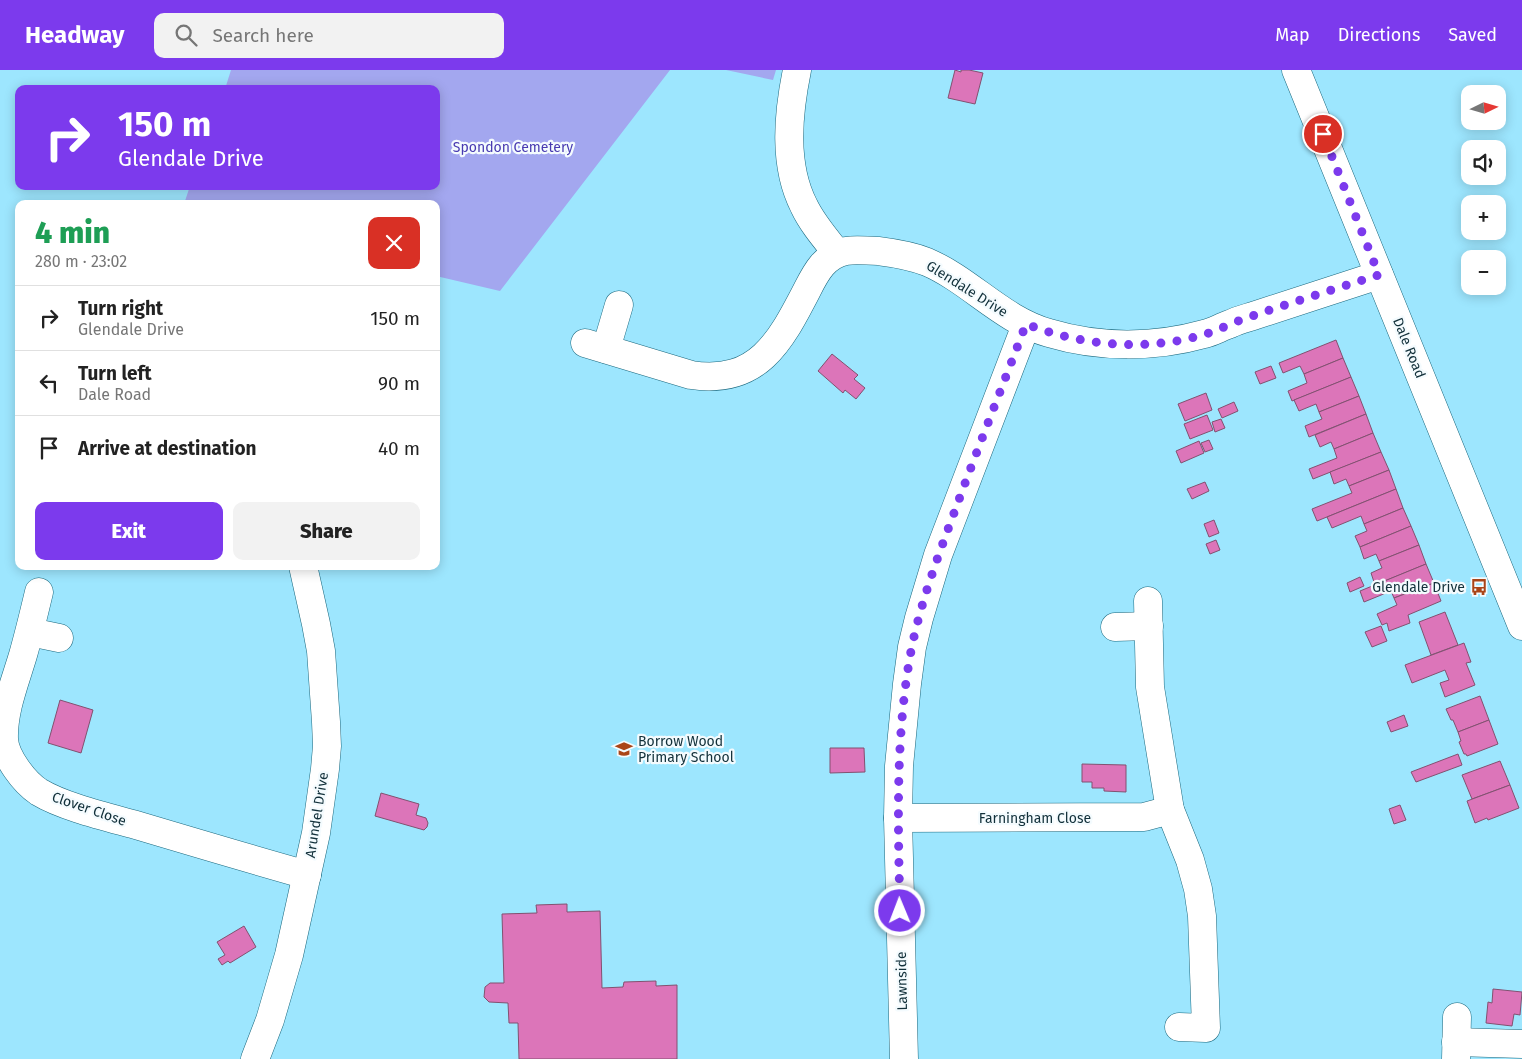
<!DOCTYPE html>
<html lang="en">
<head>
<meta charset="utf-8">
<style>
	:root { --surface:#fff; --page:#f2f2f2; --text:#222; --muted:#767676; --line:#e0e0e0; --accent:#7c3aed }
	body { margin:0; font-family:"Fira Sans",sans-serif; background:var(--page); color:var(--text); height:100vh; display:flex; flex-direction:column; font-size:19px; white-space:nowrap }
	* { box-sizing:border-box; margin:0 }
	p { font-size:16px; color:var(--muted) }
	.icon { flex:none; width:28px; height:28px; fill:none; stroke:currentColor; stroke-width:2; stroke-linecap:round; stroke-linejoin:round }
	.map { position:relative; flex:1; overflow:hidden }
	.panel { position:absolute; left:15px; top:130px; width:425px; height:370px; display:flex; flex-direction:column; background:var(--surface); border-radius:10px; box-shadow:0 2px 12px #0003 }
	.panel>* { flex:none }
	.guide { position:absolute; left:15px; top:15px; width:425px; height:105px; border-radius:10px; box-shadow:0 2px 12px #0003; background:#7c3aed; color:#fff; overflow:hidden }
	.needle { width:32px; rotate:85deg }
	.tools { position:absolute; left:1461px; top:15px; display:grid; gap:10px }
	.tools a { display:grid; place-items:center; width:45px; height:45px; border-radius:10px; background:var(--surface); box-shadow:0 2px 12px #0003; font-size:25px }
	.pin { position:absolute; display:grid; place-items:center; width:42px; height:42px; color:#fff; margin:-21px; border:2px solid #fff; border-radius:50%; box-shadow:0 1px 5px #0007 }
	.me { position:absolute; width:55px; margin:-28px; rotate:359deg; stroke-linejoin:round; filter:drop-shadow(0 0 4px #0008) }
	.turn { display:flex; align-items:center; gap:18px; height:105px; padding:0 20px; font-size:22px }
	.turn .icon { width:65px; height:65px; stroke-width:2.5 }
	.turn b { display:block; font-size:35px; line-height:42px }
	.round { display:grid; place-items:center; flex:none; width:52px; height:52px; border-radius:10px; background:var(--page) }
	.headline { display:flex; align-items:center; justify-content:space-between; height:85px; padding:0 20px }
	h1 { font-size:30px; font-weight:800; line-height:38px; color:#1e9e55 }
	.button { display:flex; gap:10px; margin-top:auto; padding:10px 20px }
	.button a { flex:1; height:58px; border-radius:10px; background:var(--accent); color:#fff; font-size:20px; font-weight:800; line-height:58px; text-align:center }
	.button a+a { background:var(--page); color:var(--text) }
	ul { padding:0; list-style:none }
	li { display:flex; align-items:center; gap:15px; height:65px; padding:0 20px; border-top:1px solid var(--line) }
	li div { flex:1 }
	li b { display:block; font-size:19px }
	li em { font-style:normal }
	header { display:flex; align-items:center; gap:30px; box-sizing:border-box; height:70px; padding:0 25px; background:var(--accent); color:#fff }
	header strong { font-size:24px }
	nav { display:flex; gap:28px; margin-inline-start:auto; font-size:18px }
	.search { width:350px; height:45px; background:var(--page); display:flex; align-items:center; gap:12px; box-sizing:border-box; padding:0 18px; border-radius:10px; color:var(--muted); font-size:19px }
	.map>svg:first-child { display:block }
</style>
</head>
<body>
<header>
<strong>Headway</strong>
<div class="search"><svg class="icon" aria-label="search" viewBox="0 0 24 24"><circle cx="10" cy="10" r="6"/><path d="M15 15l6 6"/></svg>Search here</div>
<nav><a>Map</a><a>Directions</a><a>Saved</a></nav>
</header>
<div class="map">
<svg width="1522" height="989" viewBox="0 0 1522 989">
	<rect width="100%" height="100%" fill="#9de6fe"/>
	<g fill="#a3a7ef">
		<path d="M231,0H670L500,221L436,206V134H184L190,116H436V19H225Z"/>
		<path d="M726,0H776L773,10Z"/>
	</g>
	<g fill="#dc75b9" stroke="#825170">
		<path d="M955,0L961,2V0H969L983,3L975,34L948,28Z"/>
		<path d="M1336,270L1343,288L1304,304L1300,296L1283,303L1279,293Z"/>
		<path d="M832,284L858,305L854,309L865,318L856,329L845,320L843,323L818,301Z"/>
		<path d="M1343,288L1351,307L1292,331L1288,321L1307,313L1304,304Z"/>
		<path d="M1271,296L1276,308L1260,314L1255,302Z"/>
		<path d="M1351,307L1359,326L1319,342L1316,334L1299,341L1294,330Z"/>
		<path d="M1206,323L1212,340L1185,351L1178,334Z"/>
		<path d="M1359,326L1366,344L1309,367L1305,356L1322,349L1319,342Z"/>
		<path d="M1234,332L1238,341L1222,348L1218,339Z"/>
		<path d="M1366,344L1373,363L1334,379L1331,372L1320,377L1315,365Z"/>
		<path d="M1207,345L1213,360L1190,369L1184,354Z"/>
		<path d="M1221,349L1225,358L1215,362L1212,352Z"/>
		<path d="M1373,363L1381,382L1313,409L1309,399L1337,388L1334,379Z"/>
		<path d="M1209,370L1213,379L1205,382L1201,373Z"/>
		<path d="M1199,371L1204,383L1181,393L1176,381Z"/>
		<path d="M1381,382L1389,400L1349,416L1346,409L1334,414L1330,402Z"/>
		<path d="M1389,400L1396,419L1317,451L1312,439L1352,423L1349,416Z"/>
		<path d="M1205,412L1209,421L1192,429L1187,419Z"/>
		<path d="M1396,419L1403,438L1364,454L1361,446L1332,458L1327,447Z"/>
		<path d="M1403,438L1411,456L1360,477L1355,466L1367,461L1364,454Z"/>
		<path d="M1214,450L1219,463L1209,467L1204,454Z"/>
		<path d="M1411,456L1419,475L1379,491L1376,484L1364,489L1360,477Z"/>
		<path d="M1216,470L1220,480L1210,484L1206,474Z"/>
		<path d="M1419,475L1426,494L1375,515L1371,503L1382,498L1379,491Z"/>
		<path d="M1426,494L1434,513L1394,528L1391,521L1364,532L1360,521Z"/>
		<path d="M1360,507L1364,516L1350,522L1347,513Z"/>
		<path d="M1434,513L1441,531L1408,545L1410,553L1389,561L1387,553L1382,555L1377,544L1397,535L1394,528Z"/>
		<path d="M1445,542L1458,575L1431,585L1419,552Z"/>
		<path d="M1381,556L1387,571L1372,577L1365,562Z"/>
		<path d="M1464,573L1471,592L1466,593L1475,615L1445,627L1440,613L1449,610L1445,600L1412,613L1405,595Z"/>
		<path d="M1480,626L1489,650L1458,662L1453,650H1451L1446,639Z"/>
		<path d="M60,630L93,640L81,683L48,673Z"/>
		<path d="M1404,645L1408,656L1391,662L1387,652Z"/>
		<path d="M1489,650L1498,674L1467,686L1466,684H1464L1459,672L1461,671L1458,662Z"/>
		<path d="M830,678H864L865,702L830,703Z"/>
		<path d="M1458,684L1462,695L1416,712L1411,702Z"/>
		<path d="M1500,691L1510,715L1472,729L1462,705Z"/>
		<path d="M1082,694L1126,695V722L1104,721V718H1092V712H1082Z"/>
		<path d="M1510,715L1519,738L1488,750L1487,748L1475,753L1467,731Z"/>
		<path d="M381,723L419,734L416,745L426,748L428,753L427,757L424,760L375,746Z"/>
		<path d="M1400,735L1406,750L1394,754L1389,739Z"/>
		<path d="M567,834V842L600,841L602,918L623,917L624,912L656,911V916L677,915V989H519L518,953H509L508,933L489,932L484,927L485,917L490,913H504L502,844L537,843L536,835Z"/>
		<path d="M244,856L256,877L230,893L228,891L222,895L218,889L225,885L217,872Z"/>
		<path d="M1493,919L1522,922L1520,945L1514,944L1512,956L1486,953L1488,932L1492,933Z"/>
	</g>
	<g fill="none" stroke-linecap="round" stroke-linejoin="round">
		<g stroke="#1b687e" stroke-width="29">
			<g id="street">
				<path d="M797,0C788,44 783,95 804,136C812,153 825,168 837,183"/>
				<path d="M585,273L691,305C758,315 780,272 807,220C816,202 825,185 846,181C857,179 867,181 878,181C894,183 912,186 927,192C971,211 1002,250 1049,263C1099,278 1154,278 1204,264C1213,262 1221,257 1230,254C1238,250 1247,248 1256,245C1297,232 1338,218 1379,205"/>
				<path d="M606,279L619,235"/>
				<path d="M39,522C34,543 29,564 23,585C15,612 3,641 4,669C5,687 24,712 39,722C64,737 107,747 136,755C193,772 250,789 307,805"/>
				<path d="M1148,531L1150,617L1170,740L1190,790L1198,819L1202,846L1206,958L1179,957"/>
				<path d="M1115,557L1149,556"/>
				<path d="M30,562L59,568"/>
				<path d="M898,748L1144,747L1170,740"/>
				<path d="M1456,972L1522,974"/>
				<path d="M255,989L270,950L289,885L316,763L325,699L327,676L326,652L321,581L316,554L303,496"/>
				<path d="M904,989L898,748L899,696L907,614L912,577L919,548L938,485L1026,255"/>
				<path d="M1456,989L1457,947"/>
			</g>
		</g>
		<g stroke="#1b687e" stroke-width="29">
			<path id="primary" d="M1296,0L1522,556"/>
		</g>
		<use href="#street" stroke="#fff" stroke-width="28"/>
		<use href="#primary" stroke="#fff" stroke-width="28"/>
	</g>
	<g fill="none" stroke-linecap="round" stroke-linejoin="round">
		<path stroke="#7c3aed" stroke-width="9" stroke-dasharray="0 16.2" d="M900,841C898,752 895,663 912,576C922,528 940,481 957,435C979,375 1003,315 1026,254C1082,276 1147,282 1206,264C1221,259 1236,251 1252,246C1294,232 1337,218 1379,205L1323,64"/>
	</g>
	<defs>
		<g id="bus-bare" transform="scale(1.35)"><path d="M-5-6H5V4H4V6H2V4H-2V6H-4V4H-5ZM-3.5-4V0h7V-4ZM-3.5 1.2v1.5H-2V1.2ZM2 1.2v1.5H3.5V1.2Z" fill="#aa4518" stroke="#f4fbfe" stroke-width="2.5" paint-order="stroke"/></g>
		<g id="school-bare" transform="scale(1.35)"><path d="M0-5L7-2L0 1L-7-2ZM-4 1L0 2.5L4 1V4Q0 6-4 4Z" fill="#aa4518" stroke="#f4fbfe" stroke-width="2.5" paint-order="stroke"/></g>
	</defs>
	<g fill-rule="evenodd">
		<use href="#bus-bare" x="1479" y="517"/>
		<use href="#school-bare" x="624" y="679"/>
	</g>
	<g text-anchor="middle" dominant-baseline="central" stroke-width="4.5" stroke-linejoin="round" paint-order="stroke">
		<g font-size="14" fill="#483ab1" stroke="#f4fbfe">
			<text x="513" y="77">Spondon Cemetery</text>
		</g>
		<g font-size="14" fill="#12303a" stroke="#f4fbfe">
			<text transform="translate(967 219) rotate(32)">Glendale Drive</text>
			<text transform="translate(1409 278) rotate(68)">Dale Road</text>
			<text transform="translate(89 739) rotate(19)">Clover Close</text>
			<text transform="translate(317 745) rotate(-81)">Arundel Drive</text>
			<text x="1035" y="748">Farningham Close</text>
			<text transform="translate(902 911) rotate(-91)">Lawnside</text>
		</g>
		<g font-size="14" fill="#12303a" stroke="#f4fbfe" text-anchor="end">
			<text x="1465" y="517">Glendale Drive</text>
			<text x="638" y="671" text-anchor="start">Borrow Wood<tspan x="638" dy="16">Primary School</tspan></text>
		</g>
	</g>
</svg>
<div class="tools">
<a><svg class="needle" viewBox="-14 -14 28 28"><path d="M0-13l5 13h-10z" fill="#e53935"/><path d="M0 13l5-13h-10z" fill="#767676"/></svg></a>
<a><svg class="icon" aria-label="sound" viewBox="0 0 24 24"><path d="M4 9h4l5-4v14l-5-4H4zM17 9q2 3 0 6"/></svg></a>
<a>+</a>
<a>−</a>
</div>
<div class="pin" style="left:1323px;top:64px;background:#d93025"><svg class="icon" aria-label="arrive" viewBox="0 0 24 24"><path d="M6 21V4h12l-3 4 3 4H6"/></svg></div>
<svg class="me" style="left:900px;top:841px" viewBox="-20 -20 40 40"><circle r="17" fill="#7c3aed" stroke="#fff" stroke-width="3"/><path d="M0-11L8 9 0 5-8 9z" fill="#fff"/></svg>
<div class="guide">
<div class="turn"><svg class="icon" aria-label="right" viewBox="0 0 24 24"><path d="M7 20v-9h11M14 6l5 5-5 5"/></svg><div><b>150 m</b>Glendale Drive</div></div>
</div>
<section class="panel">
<div class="headline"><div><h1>4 min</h1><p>280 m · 23:02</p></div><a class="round" style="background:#d93025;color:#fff"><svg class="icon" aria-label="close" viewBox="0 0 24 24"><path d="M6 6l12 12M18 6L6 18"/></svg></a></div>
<ul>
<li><svg class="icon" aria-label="right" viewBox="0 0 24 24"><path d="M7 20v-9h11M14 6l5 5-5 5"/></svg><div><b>Turn right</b><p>Glendale Drive</p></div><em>150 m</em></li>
<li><svg class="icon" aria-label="left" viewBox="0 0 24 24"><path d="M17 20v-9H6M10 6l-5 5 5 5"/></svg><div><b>Turn left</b><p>Dale Road</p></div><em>90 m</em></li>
<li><svg class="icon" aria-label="arrive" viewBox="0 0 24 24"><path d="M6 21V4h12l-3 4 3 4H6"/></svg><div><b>Arrive at destination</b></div><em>40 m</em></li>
</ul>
<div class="button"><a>Exit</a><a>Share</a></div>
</section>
</div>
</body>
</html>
